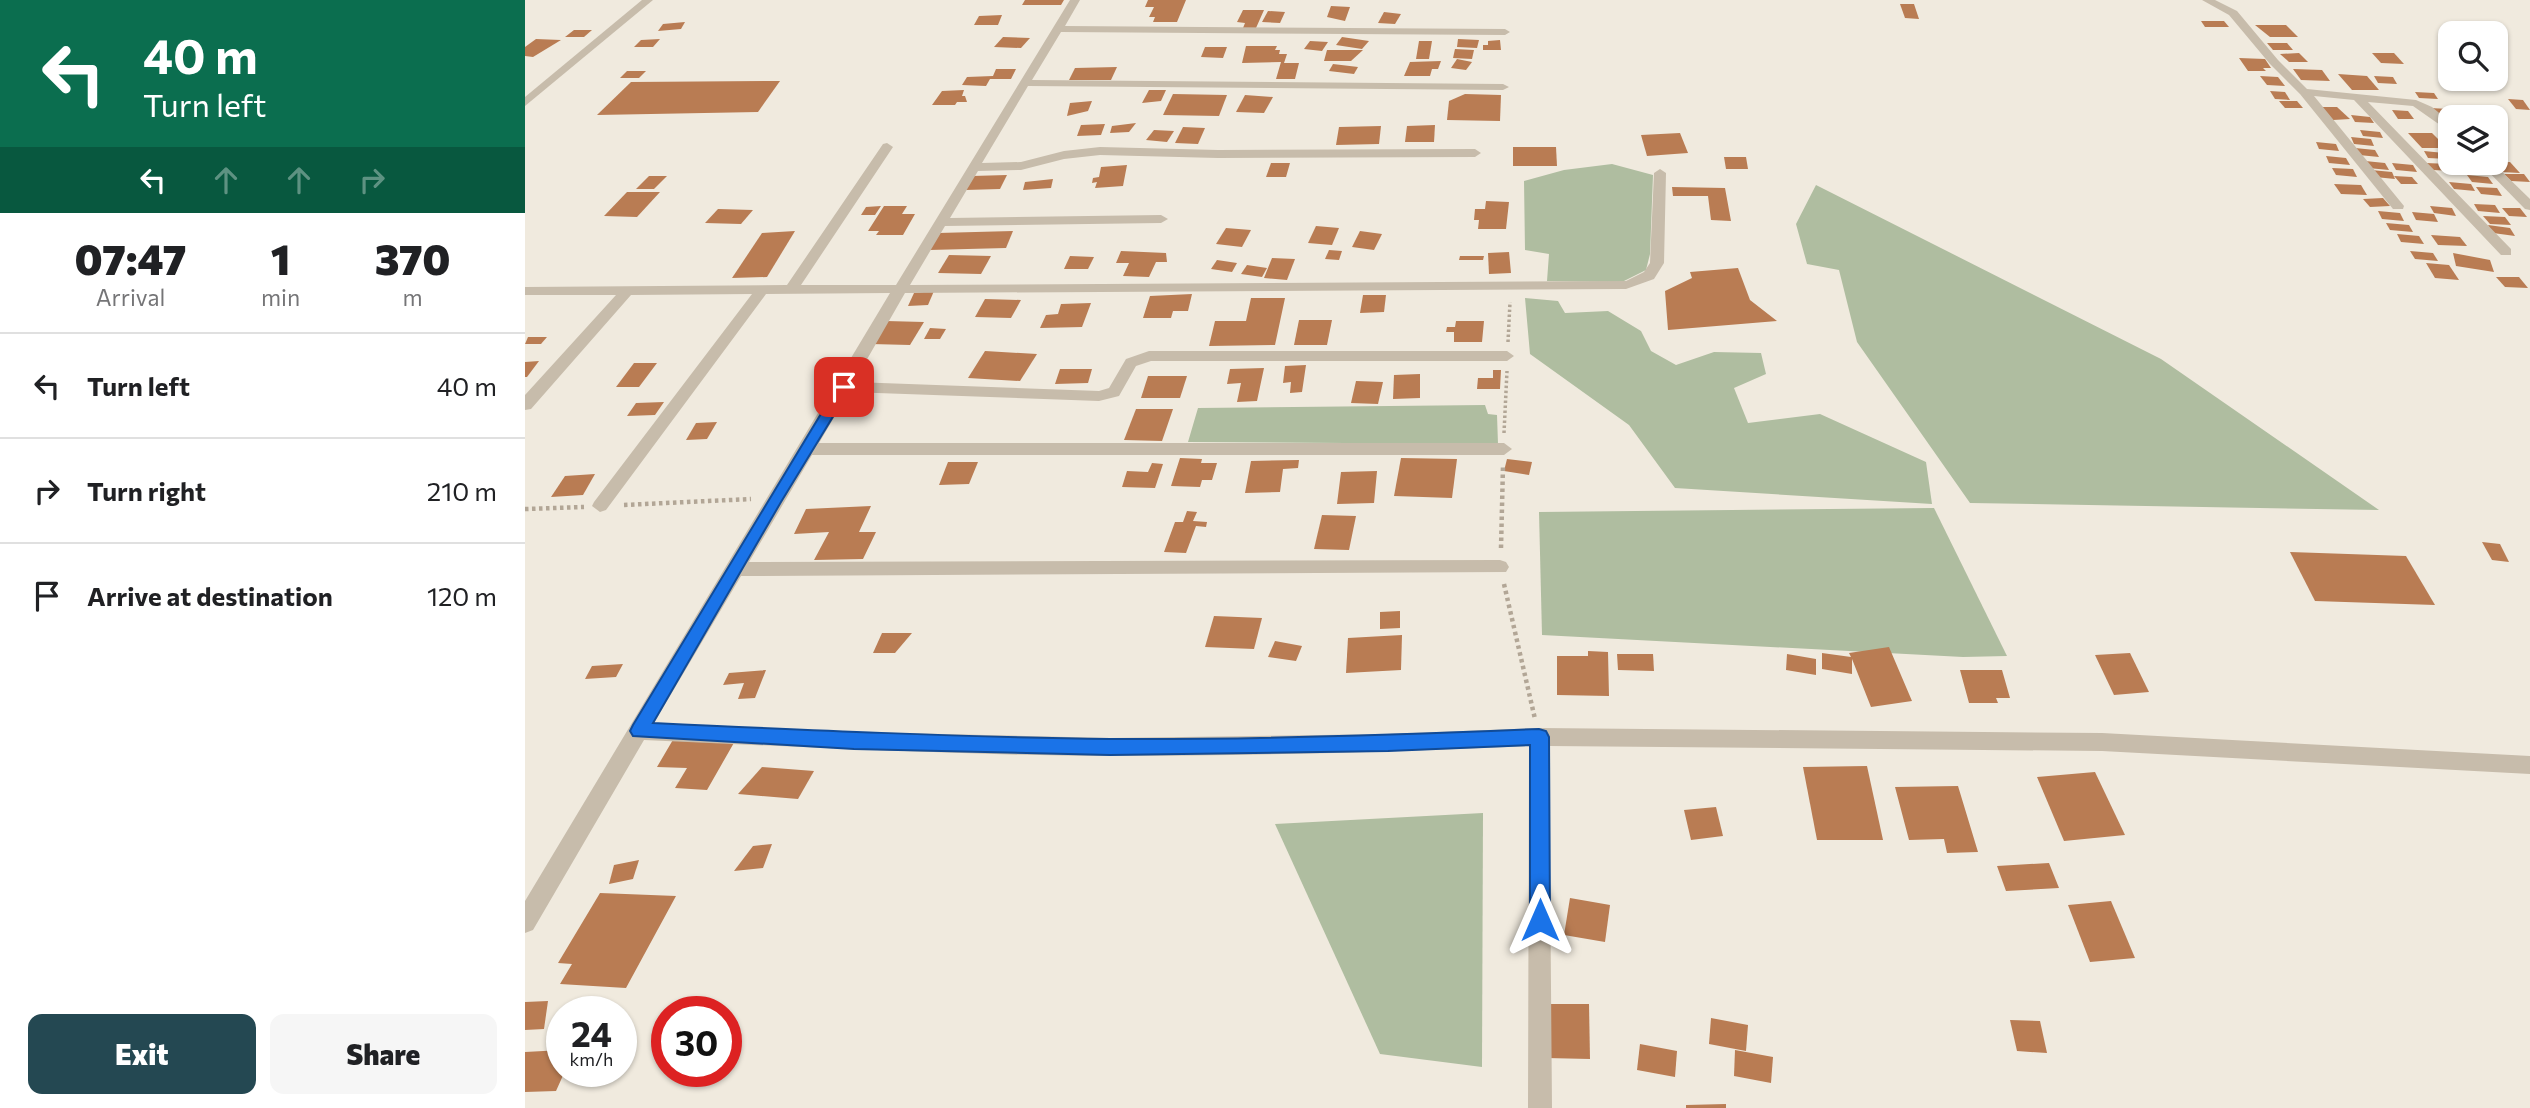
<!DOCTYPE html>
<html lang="en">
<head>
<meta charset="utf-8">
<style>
	:root { --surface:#fff; --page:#f6f6f6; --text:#202124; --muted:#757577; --line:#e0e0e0; --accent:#244852 }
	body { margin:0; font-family:Commissioner,sans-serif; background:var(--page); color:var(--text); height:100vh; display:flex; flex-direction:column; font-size:26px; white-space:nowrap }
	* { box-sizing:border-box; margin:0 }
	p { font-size:23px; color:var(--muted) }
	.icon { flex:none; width:38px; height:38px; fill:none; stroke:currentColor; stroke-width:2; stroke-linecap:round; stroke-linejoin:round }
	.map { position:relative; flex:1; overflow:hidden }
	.drawer { display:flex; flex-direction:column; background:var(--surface); width:525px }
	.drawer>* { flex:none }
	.top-card { background:#0b6e4f; color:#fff; overflow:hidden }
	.tools { position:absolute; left:1913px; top:21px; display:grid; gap:14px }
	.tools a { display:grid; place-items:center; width:70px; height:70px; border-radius:14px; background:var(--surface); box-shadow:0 2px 5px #0004; font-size:35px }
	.speed { position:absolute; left:21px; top:996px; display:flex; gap:14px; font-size:35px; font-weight:700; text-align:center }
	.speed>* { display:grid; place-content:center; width:91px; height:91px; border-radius:50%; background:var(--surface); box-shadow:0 2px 5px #0004; line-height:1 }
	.speed small { font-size:18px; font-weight:400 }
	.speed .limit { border:10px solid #d22; background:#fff; color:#111 }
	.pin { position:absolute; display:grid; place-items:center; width:60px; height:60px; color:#fff; margin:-30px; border-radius:14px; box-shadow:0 4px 10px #0006 }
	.me { position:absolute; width:77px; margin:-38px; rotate:0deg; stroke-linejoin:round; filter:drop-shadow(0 0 5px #0008) }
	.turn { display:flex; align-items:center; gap:24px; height:147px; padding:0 28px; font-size:32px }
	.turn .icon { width:91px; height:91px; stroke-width:2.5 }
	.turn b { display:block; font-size:49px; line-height:60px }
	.lanes { display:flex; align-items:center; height:66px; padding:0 28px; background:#0003; justify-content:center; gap:35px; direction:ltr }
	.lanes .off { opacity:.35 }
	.eta { display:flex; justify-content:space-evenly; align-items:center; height:119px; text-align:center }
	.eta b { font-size:42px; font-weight:800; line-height:49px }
	.action { display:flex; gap:14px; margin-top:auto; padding:14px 28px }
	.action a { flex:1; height:80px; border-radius:14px; background:var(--accent); color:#fff; font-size:28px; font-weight:800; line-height:80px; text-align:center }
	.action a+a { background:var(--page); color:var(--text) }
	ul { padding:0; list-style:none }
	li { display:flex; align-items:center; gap:21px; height:105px; padding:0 28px; border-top:2px solid var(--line) }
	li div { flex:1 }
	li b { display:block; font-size:26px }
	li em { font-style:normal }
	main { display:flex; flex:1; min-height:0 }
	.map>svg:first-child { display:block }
</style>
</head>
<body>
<main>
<section class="drawer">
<div class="top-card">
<div class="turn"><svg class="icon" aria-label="left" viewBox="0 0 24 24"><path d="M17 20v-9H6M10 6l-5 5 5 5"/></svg><div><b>40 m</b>Turn left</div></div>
<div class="lanes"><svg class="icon" aria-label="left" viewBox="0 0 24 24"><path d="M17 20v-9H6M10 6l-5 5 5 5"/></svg><svg class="icon off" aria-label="ahead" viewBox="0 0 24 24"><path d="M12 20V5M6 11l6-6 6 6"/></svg><svg class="icon off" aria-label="ahead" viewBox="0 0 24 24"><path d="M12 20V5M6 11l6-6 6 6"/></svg><svg class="icon off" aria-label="right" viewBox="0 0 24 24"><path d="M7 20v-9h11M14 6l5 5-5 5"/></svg></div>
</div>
<div class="eta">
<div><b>07:47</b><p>Arrival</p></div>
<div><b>1</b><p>min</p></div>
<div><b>370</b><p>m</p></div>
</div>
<ul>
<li><svg class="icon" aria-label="left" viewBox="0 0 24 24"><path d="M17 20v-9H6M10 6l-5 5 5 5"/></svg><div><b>Turn left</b></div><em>40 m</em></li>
<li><svg class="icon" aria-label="right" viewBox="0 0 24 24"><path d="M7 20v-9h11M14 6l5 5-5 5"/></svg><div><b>Turn right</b></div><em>210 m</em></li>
<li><svg class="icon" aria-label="arrive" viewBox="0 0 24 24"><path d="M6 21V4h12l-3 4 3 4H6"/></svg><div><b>Arrive at destination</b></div><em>120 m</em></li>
</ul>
<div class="action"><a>Exit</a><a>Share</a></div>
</section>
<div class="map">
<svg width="2005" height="1108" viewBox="0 0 2005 1108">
	<rect width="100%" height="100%" fill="#f0eade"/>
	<g fill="#afbda0">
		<path d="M1087,164L1128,175L1125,254L1121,270L1097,282L1022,281L1024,254L1000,250L999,181L1039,170Z"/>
		<path d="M1291,185L1636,359L1854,510L1445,503L1332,342L1314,270L1282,264L1271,224Z"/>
		<path d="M1000,298L1033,301L1040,313L1083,311L1116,331L1126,351L1151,365L1189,352L1236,353L1241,374L1209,388L1223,423L1295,414L1401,462L1407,504L1150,488L1104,425L1005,354Z"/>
		<path d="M960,405L963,414L972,415L973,444L663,442L673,408Z"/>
		<path d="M1409,508L1482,656L1438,657L1017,635L1014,512Z"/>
		<path d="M958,813L957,1067L855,1054L750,824Z"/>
	</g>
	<g fill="#b97c53">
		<path d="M500,0H539L536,5H497Z"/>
		<path d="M623,0H661L652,22H628L630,17H624L629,7H620Z"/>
		<path d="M1375,4H1389L1394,19L1380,18Z"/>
		<path d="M806,6L825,7L820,21L802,17Z"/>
		<path d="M718,10H739L731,28H718L720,23L712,22Z"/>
		<path d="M743,11L760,12L755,23L737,22Z"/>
		<path d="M859,12L876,14L870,24L853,23Z"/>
		<path d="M477,15L473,25H449L454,16Z"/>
		<path d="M1676,21H1699L1704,27H1680Z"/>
		<path d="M160,22L156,29L133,31L138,24Z"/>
		<path d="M1730,25H1761L1773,37H1745Z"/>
		<path d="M49,30H67L59,37H40Z"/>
		<path d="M478,37L505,38L496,48L469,47Z"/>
		<path d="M817,37L844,41L837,49L811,45Z"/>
		<path d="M11,39L36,40L8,57L0,56V47Z"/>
		<path d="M135,39L128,47H109L116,40Z"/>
		<path d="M933,39L954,40L952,48L932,47Z"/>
		<path d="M975,40L976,50H958V45H963V41Z"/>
		<path d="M785,41L803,42L797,51L779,49Z"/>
		<path d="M894,41H907L904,59H891Z"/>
		<path d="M1742,43H1762L1768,50H1748Z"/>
		<path d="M721,46H752L750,50H755L754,54H762L759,63H774L770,79H751L756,62L717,63Z"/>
		<path d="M680,47H702L698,58L676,57Z"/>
		<path d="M930,49L949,50L947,59L928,58Z"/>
		<path d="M802,50H838L826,61H799Z"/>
		<path d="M1774,53L1783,62H1764L1755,54Z"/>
		<path d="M1847,53H1869L1879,64L1856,63Z"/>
		<path d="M1714,58L1740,59L1746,68H1738L1741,71H1723Z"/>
		<path d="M932,59L947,62L941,70L926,68Z"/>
		<path d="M916,61L913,69H907L905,76H879L885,62Z"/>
		<path d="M808,64L833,67L829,74L804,71Z"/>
		<path d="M592,67L586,80H544L550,68Z"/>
		<path d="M471,69H491L486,79H465L461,86L437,85L442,77L468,76Z"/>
		<path d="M1768,69L1797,70L1805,81L1776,80Z"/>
		<path d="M102,71H121L114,78H95Z"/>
		<path d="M1813,74L1842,76L1854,90H1827Z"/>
		<path d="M1735,76L1753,77L1760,86L1742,85Z"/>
		<path d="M1849,76L1868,77L1872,84L1853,83Z"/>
		<path d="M255,81L233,112L72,115L106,82Z"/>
		<path d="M439,90L437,96H440L442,102H432L430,105H407L417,91Z"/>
		<path d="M624,90H641L636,101L617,103Z"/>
		<path d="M1745,91L1760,92L1765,100L1750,99Z"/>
		<path d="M1890,92L1909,93L1913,99L1894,98Z"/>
		<path d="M648,94L702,95L694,116L638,115Z"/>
		<path d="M940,94L976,95L975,121L922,120L924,101Z"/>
		<path d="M720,95L748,97L739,113L711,112Z"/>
		<path d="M1983,99L1998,100L2005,110L1991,109Z"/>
		<path d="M567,101L563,111L542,116L545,103Z"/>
		<path d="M1754,101H1772L1778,108H1760Z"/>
		<path d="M1796,107H1812L1825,119L1808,120Z"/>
		<path d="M1905,108L1924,109L1930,117H1925V122Z"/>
		<path d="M1867,110L1883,111L1889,119H1873Z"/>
		<path d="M1826,115L1845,117L1849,123L1830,122Z"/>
		<path d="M611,123L604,132L585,133L587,126Z"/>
		<path d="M580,124L576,135L552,136L556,125Z"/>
		<path d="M910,125L909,142H880L882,126Z"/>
		<path d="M856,126L854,144L811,145L814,127Z"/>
		<path d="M658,127L680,128L673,144L650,143Z"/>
		<path d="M629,130L649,131L642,142L621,140Z"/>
		<path d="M1835,130L1855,132L1858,138L1838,136Z"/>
		<path d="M1155,133L1163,153L1122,156L1116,135Z"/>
		<path d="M1883,133H1907L1922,148H1897Z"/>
		<path d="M1826,137L1846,139L1849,146L1829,144Z"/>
		<path d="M1791,142L1811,144L1814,151L1794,149Z"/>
		<path d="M988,147H1031L1032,166H988Z"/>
		<path d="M1830,148L1850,150L1854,157L1834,155Z"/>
		<path d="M1899,151L1919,153L1923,159L1903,158Z"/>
		<path d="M1801,156L1821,158L1825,165L1804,163Z"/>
		<path d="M1199,157H1221L1223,169H1201Z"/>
		<path d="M1840,161L1860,163L1864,170L1843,168Z"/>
		<path d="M1985,162L1995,173L1976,172L1967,163Z"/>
		<path d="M746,163H765L761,177H741Z"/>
		<path d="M1867,163L1888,165L1892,172L1871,170Z"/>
		<path d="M1901,163L1924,164L1930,171L1907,170Z"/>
		<path d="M602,165L598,186L570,188L572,182L567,183L568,178L574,177L576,167Z"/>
		<path d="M1934,165L1954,167L1959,174L1938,172Z"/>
		<path d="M1807,168L1828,169L1832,177L1811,175Z"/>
		<path d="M1846,170L1867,172L1870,179L1850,177Z"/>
		<path d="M1979,174H1999L2005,182L1986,181Z"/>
		<path d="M482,175L475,189L440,190L447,176Z"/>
		<path d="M1942,175L1963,177L1968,184L1947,182Z"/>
		<path d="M124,176H142L129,189H111Z"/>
		<path d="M1869,176L1887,177L1893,184H1876Z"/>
		<path d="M528,179L526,188L498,190L500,182Z"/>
		<path d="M1924,182L1946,184L1950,191L1929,189Z"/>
		<path d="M1809,184L1836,185L1842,195L1816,194Z"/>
		<path d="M1147,187L1200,188L1206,221L1186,220L1183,196H1148Z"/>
		<path d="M1951,187L1972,188L1977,196L1956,194Z"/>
		<path d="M102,192H135L112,217L79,216Z"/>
		<path d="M1858,198L1865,206L1845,207L1838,199Z"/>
		<path d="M961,201L984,202L981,229H953L954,220H949L950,209H960Z"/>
		<path d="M1949,204L1970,205L1975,213L1953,211Z"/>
		<path d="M356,206L350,215H336L341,207Z"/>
		<path d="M359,206H382L377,214H390L378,235H351L354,231H343Z"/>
		<path d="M1905,206L1927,208L1931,216L1909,213Z"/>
		<path d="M1977,208H1995L2002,217L1984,216Z"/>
		<path d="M193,209L228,210L216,224L180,223Z"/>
		<path d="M1853,211L1875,213L1879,221L1857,219Z"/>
		<path d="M1887,212L1909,214L1913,222L1891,220Z"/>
		<path d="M1958,216L1980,217L1986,225L1965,224Z"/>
		<path d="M1861,223L1884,225L1888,232L1865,230Z"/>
		<path d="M1963,225L1985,228L1990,236L1968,233Z"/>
		<path d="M791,226L814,228L807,245L783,243Z"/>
		<path d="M701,228L726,230L717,247L691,244Z"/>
		<path d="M270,231L242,277L207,278L237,233Z"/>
		<path d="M488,231L481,248L404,250L413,233Z"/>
		<path d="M835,231L857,234L849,250L827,247Z"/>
		<path d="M1872,234L1894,236L1899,244L1876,242Z"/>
		<path d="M1906,235L1935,237L1942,246L1913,245Z"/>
		<path d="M804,250L817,251L814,260L800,259Z"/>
		<path d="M596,251L641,253L642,262H631L624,277L598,276L604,263H591Z"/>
		<path d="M1885,251L1908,253L1913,261L1890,259Z"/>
		<path d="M984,252L986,273L964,274L963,253Z"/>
		<path d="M1928,253L1965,260L1969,272L1931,266Z"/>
		<path d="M424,255L466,256L456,274L413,273Z"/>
		<path d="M545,256L569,257L563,269H539Z"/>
		<path d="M935,256H959L958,260H934Z"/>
		<path d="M747,258L770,259L762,280L739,278Z"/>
		<path d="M692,260L712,263L707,272L686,269Z"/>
		<path d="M1901,263L1924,265L1934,280L1910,278Z"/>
		<path d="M722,265L742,268L737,277L716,274Z"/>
		<path d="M1213,268L1225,300L1252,321L1143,330L1140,291L1167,278L1165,272Z"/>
		<path d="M1971,277H1994L2003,288L1980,287Z"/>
		<path d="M409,291L403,305L383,306L389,293Z"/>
		<path d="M667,294L663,311H648L646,318H618L625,296Z"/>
		<path d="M838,295H861L859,312L835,313Z"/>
		<path d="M726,298H760L750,345L684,346L690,321H721Z"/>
		<path d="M460,299L496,300L486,318L450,317Z"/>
		<path d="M566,303L557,327L515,328L521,315L533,314L536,304Z"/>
		<path d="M774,320H807L802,345H769Z"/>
		<path d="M361,321L399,322L385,345L346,344Z"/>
		<path d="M931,321H959L957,342H929V332H921L922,327H930Z"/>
		<path d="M405,328L421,329L415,339H399Z"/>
		<path d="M3,337H22L16,344H0Z"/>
		<path d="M460,351L512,354L495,381L443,378Z"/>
		<path d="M14,361L2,377H0V362Z"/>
		<path d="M109,363H132L114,387H91Z"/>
		<path d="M781,365L777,392L765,393L766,382L758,383L760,366Z"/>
		<path d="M739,368L732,401L712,402L716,383L702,384L705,369Z"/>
		<path d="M535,369H567L563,383L530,384Z"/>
		<path d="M968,370H976L975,389H952L953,378H968Z"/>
		<path d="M895,374V398L868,399L869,375Z"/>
		<path d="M623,376H662L655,398H616Z"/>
		<path d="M831,381L858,382L853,404L826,403Z"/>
		<path d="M139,402L130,415L102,416L111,403Z"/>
		<path d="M611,409H648L637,441L599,440Z"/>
		<path d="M192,422L182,439L161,440L171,423Z"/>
		<path d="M655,458L677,459L676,463H692L687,480H677L675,487L646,486Z"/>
		<path d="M876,458L932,459L927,498L869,496Z"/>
		<path d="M982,459L1007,462L1004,475L979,471Z"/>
		<path d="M774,460L773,468L758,469L755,492L720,493L726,461Z"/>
		<path d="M423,462H453L444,484L414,485Z"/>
		<path d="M627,463L638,464L630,488L597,487L602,471L623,472Z"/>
		<path d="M852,471L849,503L812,504L816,472Z"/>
		<path d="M70,474L58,495L26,497L40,476Z"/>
		<path d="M346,506L334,532H351L338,559L289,560L304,532L269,534L281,509Z"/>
		<path d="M662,511L672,512L668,521L682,522L681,527L671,526L661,553L639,552L650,522H658Z"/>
		<path d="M797,515L831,516L824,550L789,549Z"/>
		<path d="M1957,542L1975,544L1984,562L1967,560Z"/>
		<path d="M1765,552L1881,556L1910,605L1790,601Z"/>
		<path d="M875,611V628L855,629V612Z"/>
		<path d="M689,616L737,618L729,649L680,647Z"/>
		<path d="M357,633H387L370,653H348Z"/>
		<path d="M877,635L876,670L821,673L823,638Z"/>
		<path d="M750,641L777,646L771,661L743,657Z"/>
		<path d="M1364,647L1387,701L1346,707L1327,659V674L1297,669V653L1326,657L1324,653Z"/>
		<path d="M1063,651L1083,652L1084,696L1032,695V656H1063Z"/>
		<path d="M1605,653L1624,692L1589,695L1570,655Z"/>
		<path d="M1092,654H1128L1129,671L1093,670Z"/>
		<path d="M1262,654L1291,659V675L1261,670Z"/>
		<path d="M98,664L91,677L60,679L67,666Z"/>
		<path d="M241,670L230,698L213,699L219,683L198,685L204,673Z"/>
		<path d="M1435,670H1477L1485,698H1471L1473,703H1444Z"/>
		<path d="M149,738L210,741L182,790L150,788L162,768L132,767Z"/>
		<path d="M1342,766L1358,840H1292L1278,767Z"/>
		<path d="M237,767L289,771L273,799L213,794Z"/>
		<path d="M1570,772L1600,835L1539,841L1512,777Z"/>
		<path d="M1433,786L1453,852L1422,853L1419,839L1384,840L1370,787Z"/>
		<path d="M1191,807L1198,836L1166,840L1159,810Z"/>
		<path d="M247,844L238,868L209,871L228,846Z"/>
		<path d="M114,860L108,879L84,884L89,865Z"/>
		<path d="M1524,863L1534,888L1481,891L1472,866Z"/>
		<path d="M75,893L151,896L101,988L35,984L47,964L33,963Z"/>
		<path d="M1045,898L1085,905L1080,942L1039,935Z"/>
		<path d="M1586,901L1610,958L1565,962L1543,905Z"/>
		<path d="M23,1001L19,1029L0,1030V1002Z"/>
		<path d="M1021,1004H1064L1065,1059L1021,1058Z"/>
		<path d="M1186,1018L1223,1025L1221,1051L1184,1044Z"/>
		<path d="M1485,1020L1515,1021L1522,1053L1492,1051Z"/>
		<path d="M1115,1044L1152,1051L1150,1077L1112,1070Z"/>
		<path d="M37,1050V1071H40L31,1091L0,1092V1052Z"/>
		<path d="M1210,1050L1248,1057L1246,1083L1209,1076Z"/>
		<path d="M1201,1104V1108H1161V1105Z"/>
	</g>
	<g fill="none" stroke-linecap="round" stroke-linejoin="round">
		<g stroke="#b2a696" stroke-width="3.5" stroke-dasharray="2.5 2.5" stroke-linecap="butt">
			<path d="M983,342L985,302"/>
			<path d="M979,433L982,371"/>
		</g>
		<g stroke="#b2a696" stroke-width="4.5" stroke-dasharray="3.5 3.5" stroke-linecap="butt">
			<path d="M99,505L226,499"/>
			<path d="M0,509L59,507"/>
			<path d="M976,548L978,466"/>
			<path d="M979,584L1010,719"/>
		</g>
		<g fill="#c7bcab" fill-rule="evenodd">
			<path d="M117,0H128L0,106V97Z"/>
			<path d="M545,0H555L540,26L980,29L985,32L980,35L536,32L507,80L978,84L984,87L978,90L503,86L457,163L496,162L539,151L575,147L693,150L950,149L956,153L950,157L693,158L575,155L539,159L496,170L453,171L425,218L636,215L643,219L636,223L420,226L385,285L1101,281L1119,272L1125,263L1129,173L1135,169L1141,173L1139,263L1129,279L1101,289L380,293L329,382L574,391L584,388L601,359L624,351H982L989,356L982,361H626L611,366L594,396L574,401L324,392L294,443H979L987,449L979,455H287L224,562L975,560L981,562L984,567L981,572L216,576L129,723L329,732L585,738L862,734L1014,728L1577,733L2005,756V774L1577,751L1024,746L1027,1108H1003L1004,746C865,752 725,756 585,756C430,755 275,747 119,740L8,930L0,933V901L365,293L241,294L81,510L75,512L67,506L69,502L227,294L106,295L6,409L0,410V395L91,295H0V287L262,285L358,144L362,143L368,147L276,285H371Z"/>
			<path d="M1677,0H1690L1712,11L1753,60L1782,89L1891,100L1907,107L1925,122V132L1888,106L1843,102L1986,249V255H1976L1829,100L1789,96L1879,206L1878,209H1868L1775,94L1745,64L1704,15Z"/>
			<path d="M1955,163H1968L2005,199V210L2000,209Z"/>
		</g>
	</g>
	<path fill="#1a73e8" stroke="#114b97" stroke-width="2" d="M319,383L326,387L256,502L128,723C280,730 432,737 585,739C728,740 871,735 1014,729L1021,731L1024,737L1025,920L1022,927L1015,930L1008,927L1005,920V745L863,751L585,755L329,749L108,736L105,731L108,725L314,384Z"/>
</svg>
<div class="tools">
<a><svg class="icon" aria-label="search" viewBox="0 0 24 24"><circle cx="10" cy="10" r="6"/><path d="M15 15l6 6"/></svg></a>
<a><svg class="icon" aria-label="layers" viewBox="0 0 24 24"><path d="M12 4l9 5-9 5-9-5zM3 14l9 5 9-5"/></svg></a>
</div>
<div class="speed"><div>24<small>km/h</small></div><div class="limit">30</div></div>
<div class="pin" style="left:319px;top:387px;background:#d93025"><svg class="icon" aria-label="arrive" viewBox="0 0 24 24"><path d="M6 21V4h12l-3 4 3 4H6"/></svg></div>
<svg class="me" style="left:1015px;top:920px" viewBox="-20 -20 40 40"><path d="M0-17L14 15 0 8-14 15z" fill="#1a73e8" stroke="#fff" stroke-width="4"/></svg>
</div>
</main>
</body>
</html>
